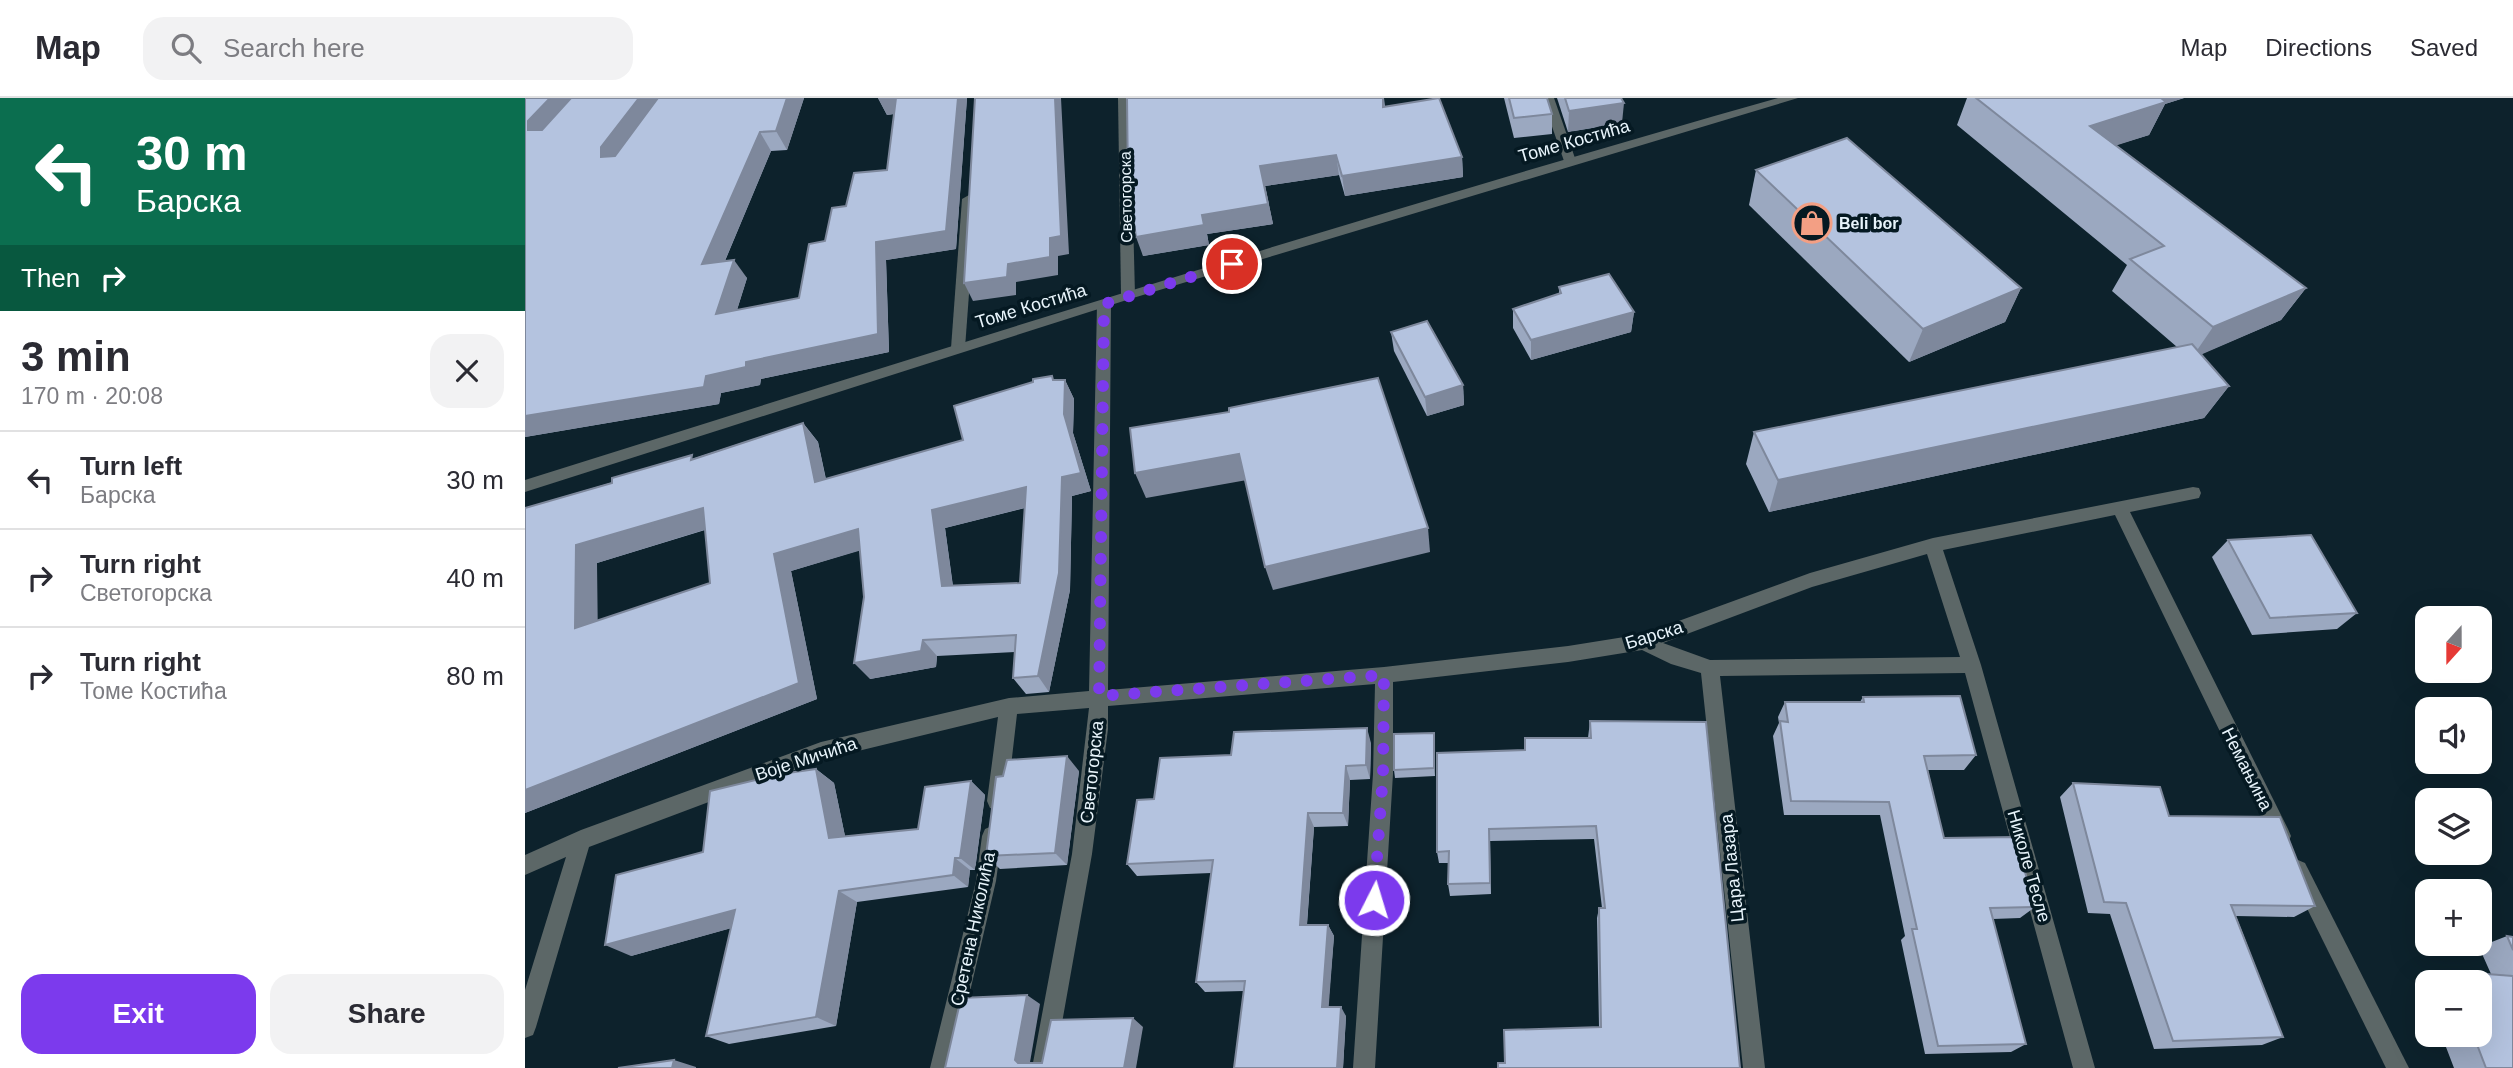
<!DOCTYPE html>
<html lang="en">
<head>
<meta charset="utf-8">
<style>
	:root { --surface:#fff; --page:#f2f2f3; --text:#2b2b33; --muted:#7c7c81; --line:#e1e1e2; --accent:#7c3aed }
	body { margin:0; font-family:Helvetica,sans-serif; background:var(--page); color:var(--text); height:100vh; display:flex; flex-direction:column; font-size:26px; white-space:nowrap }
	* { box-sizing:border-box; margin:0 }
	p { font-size:23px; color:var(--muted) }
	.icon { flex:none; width:38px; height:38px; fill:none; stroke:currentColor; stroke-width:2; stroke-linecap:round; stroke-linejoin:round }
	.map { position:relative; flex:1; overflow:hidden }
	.side { display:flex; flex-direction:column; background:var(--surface); width:525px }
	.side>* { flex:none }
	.hud { background:#0b6e4f; color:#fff; overflow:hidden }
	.needle { width:46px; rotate:201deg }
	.buttons { position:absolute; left:1890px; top:508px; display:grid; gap:14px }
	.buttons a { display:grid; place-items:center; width:77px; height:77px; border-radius:14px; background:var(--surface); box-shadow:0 7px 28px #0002; font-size:35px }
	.pin { position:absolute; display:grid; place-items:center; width:60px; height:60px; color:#fff; margin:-30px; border:4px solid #fff; border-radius:50%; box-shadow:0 2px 7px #0007 }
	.me { position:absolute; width:77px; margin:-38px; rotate:5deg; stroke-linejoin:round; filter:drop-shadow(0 0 5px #0008) }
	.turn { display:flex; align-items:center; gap:24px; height:147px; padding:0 21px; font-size:32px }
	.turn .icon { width:91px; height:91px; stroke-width:2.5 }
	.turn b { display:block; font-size:49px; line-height:60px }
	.then { display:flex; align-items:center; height:66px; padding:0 21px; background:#0003; gap:14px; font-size:26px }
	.round { display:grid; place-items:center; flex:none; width:74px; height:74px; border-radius:21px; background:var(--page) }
	.headline { display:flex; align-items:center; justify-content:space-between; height:119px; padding:0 21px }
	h1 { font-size:42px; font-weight:800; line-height:52px }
	.button { display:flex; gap:14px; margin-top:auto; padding:14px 21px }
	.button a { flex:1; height:80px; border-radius:21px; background:var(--accent); color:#fff; font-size:28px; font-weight:800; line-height:80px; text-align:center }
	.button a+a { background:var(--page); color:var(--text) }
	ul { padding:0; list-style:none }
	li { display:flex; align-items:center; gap:21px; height:98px; padding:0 21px; border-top:2px solid var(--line) }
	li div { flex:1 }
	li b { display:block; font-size:26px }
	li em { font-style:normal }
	header { display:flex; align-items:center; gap:42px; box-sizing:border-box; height:98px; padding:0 35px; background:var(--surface); border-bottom:2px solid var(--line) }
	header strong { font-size:33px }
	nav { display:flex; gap:38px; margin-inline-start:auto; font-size:24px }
	.search { width:490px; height:63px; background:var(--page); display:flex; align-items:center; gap:18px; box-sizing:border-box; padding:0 24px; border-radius:21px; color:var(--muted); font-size:26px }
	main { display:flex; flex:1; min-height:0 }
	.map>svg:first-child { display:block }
</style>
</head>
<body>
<header>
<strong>Map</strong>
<div class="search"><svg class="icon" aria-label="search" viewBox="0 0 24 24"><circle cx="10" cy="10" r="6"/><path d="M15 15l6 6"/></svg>Search here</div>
<nav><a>Map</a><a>Directions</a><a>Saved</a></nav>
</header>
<main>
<section class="side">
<div class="hud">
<div class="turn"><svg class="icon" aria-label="left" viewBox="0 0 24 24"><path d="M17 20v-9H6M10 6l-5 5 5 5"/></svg><div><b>30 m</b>Барска</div></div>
<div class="then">Then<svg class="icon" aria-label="right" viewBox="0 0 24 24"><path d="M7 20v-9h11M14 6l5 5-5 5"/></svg></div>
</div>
<div class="headline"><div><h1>3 min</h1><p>170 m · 20:08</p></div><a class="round"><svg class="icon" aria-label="close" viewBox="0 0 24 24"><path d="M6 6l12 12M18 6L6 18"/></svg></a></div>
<ul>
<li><svg class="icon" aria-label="left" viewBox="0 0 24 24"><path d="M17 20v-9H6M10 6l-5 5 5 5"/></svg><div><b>Turn left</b><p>Барска</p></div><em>30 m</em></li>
<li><svg class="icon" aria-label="right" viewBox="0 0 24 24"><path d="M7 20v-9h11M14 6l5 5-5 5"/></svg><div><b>Turn right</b><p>Светогорска</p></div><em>40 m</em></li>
<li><svg class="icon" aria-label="right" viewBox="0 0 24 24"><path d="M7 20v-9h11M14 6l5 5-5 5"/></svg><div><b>Turn right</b><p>Томе Костића</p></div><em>80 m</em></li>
</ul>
<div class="button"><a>Exit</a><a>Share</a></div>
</section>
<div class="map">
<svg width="1988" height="970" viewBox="0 0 1988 970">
	<rect width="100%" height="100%" fill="#0d222c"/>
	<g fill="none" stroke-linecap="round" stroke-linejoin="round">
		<g fill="#5c6767" fill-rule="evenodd">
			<path d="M593,0H605L610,197L603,202L596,197Z"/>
			<path d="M1017,0H1029L1051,63L1050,66L1045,67L1039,63Z"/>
			<path d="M444,97L451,101L440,250L433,255L426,250L437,101Z"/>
			<path d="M579,201L586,206L583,592L859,569L1043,548L1118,536L1285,475L1408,440L1668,389L1674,390L1676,395L1674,400L1605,414L1763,731L1766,738L1763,745L1756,748L1749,745L1590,417L1418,452L1456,567L1570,970H1548L1440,575L1195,578L1240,970H1218L1176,575L1146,566L1117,552L1043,564L868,584V676L850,970H828L848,676L850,586L583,608V631L567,756L529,970H507L547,756L564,610L492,616L482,703L479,710L472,712L465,710L462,703L473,619L296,662L64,749L11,929L8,937L0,940V892L41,759L0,777V757L56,732L296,644L484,600L564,593L572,206ZM1402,456L1435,559L1185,562L1138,545L1287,489Z"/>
			<path d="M467,728L474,731L477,738L471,783L427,970H405L451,783L457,738L460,731Z"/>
			<path d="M1773,762L1780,765L1884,970H1861L1763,772L1766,765Z"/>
		</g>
		<path fill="#5c6767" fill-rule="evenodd" d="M1253,0H1273L608,200L0,394V382C417,251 833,119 1253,0Z"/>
	</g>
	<g fill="#9ba8c0" fill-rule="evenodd">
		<path d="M0,0H279L262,52L246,53L200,163L222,180L212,212L274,200L300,143L321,108L362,72L369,16L362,17L353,0H442L431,151L361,162L364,254L236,281L235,287L196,295L194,306L0,339Z"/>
		<path d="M602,0H859L860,9L937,59L938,79L820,98L814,77L740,88L748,126L682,136L684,147L618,158Z"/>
		<path d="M979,0H1022L1027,16V36L989,40Z"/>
		<path d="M1032,0H1096L1097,25L1043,34Z"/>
		<path d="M1442,0H1659L1640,6L1624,37L1591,47L1781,190L1756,222L1676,256L1704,288L1679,320L1244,414L1221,366L1229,334L1652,249L1587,193L1602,167L1432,27Z"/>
		<path d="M1231,72L1496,190L1480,224L1384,264L1224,107Z"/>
		<path d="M1034,189L1109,214L1106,234L1006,262L988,230V211L1034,196Z"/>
		<path d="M866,234L938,287L939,307L902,318L869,253Z"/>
		<path d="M528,282H540L549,301L548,335L566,393L547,398L545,492L524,594L501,596L488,580L490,554L412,558L411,569L345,581L335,452L266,473L292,601L0,715V410L170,360L278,325L293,344L301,381L438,342ZM500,410L495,485L428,488L420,430ZM180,432L185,485L72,523V465Z"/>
		<path d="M1703,442L1832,515L1812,531L1727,537L1687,459Z"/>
		<path d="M1338,599L1451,657L1439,672H1403L1419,740L1510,809L1495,820L1468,821L1501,946L1486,954L1400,956L1376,842L1380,838L1355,717H1259L1248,638L1254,625L1253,619L1260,604H1335Z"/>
		<path d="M1065,623L1215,970L980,965L1074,929L1072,820L1074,810H1077L1069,741L965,743L966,796L925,798L923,786V765H914L912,754L1000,652L1063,640Z"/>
		<path d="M909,635L910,678L870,680L869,672Z"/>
		<path d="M846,645L845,681L825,682L823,728L789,729L782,827H803L809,838L803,909L821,918L818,970H709L719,893L680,894L671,884L686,775L612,778L602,766L629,701L706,657Z"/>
		<path d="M291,671L309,685L320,738L393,731L446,683L460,697L450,772H445L443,789L332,804L311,928L204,946L181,938L206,830L106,858L178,754Z"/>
		<path d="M554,673L542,767L475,771L461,758Z"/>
		<path d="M1548,685L1644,718L1790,808L1769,819L1711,818L1758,939L1737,947L1629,951L1585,816L1563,815L1535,699Z"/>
		<path d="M1982,838L1988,839V970H1929L1916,936H1955V884H1902V899L1896,883L1923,873L1966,876L1954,849Z"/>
	</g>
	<g fill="#7e889c">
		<path d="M25,0H56L18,51L3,32V23Z"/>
		<path d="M114,0H141L90,67L76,59V49Z"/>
		<path d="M262,0H279L262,52L251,33Z"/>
		<path d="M353,0H373L381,14L362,17Z"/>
		<path d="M433,0H442L431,151L361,162L364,254L236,281L235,287L196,295L194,306L0,339V318L181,278L221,264L351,144Z"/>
		<path d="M530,0H536L544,156L533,158V177L491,184V197L448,203L439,185L483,166L525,140Z"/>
		<path d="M1610,0H1659L1640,6L1624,37L1549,61L1565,28Z"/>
		<path d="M1099,5L1097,25L1043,34L1044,13Z"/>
		<path d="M235,34L246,53L191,184L177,166Z"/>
		<path d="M811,57L814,77L740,88L748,126L682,136L684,147L618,158L611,139L677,117L735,68Z"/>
		<path d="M937,59L938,79L820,98L817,78Z"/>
		<path d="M209,162L222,180L205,234L191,216Z"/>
		<path d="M1496,190L1480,224L1384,264L1398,231Z"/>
		<path d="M1781,190L1756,222L1666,261L1688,229Z"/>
		<path d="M1109,214L1106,234L1006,262V242Z"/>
		<path d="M540,282L549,301L548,335L566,393L547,398L545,492L524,594L513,578Z"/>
		<path d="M938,287L939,307L902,318L900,299Z"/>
		<path d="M1704,288L1679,320L1244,414L1253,382Z"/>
		<path d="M278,325L293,344L305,402L290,384Z"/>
		<path d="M714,356L722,382L621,400L610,375Z"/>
		<path d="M501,389L511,407L420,430L430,505L417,488L407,412Z"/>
		<path d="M178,410L195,427L72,465L73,547L50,530L51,447Z"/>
		<path d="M903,430L905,454L748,492L740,469Z"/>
		<path d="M333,431L347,449L266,473L292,601L0,715V692L249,456Z"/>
		<path d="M398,542L412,558L411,569L345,581L329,565Z"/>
		<path d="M842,630L846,645L845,681L841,667Z"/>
		<path d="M909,635L910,643V678L909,670Z"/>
		<path d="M542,658L554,673L542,767L530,755Z"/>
		<path d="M821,668L825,682L823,728L818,715Z"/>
		<path d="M291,671L309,685L323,753L304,740Z"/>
		<path d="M446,683L460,697L450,772L435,760Z"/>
		<path d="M783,715L789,729L781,838L775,827Z"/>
		<path d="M430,760L445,772L443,789L428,777Z"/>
		<path d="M314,793L332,804L311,928L291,919Z"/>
		<path d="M210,812L232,823L106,858L80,847Z"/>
		<path d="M803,827L809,838L803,918L797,909Z"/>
		<path d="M502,897L515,906L504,970L493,965L490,962Z"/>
		<path d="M816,909L821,918L818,970H812Z"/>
		<path d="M608,920L618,929L611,970H599Z"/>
		<path d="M149,962L171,969V970H147Z"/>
	</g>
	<g fill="#b4c3df" stroke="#7e889c" stroke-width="2" fill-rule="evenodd">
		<path d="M0,0H25L3,23V32H17L46,0H114L76,49V59L90,58L133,0H262L251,33L235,34L177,166L209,162L191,216L274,200L284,146L300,143L307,110L321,108L329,75L362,72L371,0H433L421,133L351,144L353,236L221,264V269L181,278L179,289L0,318Z"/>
		<path d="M450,0H530L536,138L525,140V159L483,166L482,179L439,185Z"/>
		<path d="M602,0H858V9L914,0L937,59L817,78L811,57L735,68L743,106L677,117L679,127L611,139L603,84Z"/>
		<path d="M984,0H1022L1027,16L989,20Z"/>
		<path d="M1040,0H1096L1099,5L1044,13Z"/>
		<path d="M1451,0H1636L1641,4L1565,28L1781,190L1688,229L1605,161L1639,148Z"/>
		<path d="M1322,40L1496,190L1398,231L1231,72Z"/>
		<path d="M1084,176L1109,214L1006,242L988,211L1036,195L1034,189Z"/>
		<path d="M902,223L938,287L900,299L866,234Z"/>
		<path d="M1667,246L1704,288L1253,382L1229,334Z"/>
		<path d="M527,278L528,282H540L539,316L556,375L537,379L534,475L513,578L488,580L491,537L398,542L396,553L329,565L339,499L333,431L249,456L274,585L0,692V410L87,385V380L167,357L166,362L278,325L290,384L438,342L429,308L508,284V281ZM501,389L495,485L417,488L407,412ZM178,410L185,485L50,530L51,447Z"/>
		<path d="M853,280L903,430L740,469L714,356L610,375L605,330L704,314V310Z"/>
		<path d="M1786,437L1832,515L1745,520L1703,442Z"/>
		<path d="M1435,598L1451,657L1399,658L1419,740L1490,739L1510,809L1465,810L1501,946L1413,948L1387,831H1392L1364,704L1266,703L1255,623L1263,624L1260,604H1339L1338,599Z"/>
		<path d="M1065,623L1181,624L1215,970H973V965H980L979,932L1076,929L1074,810H1080L1071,728L964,731L965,785L923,786L924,753L912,754V655L1000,652V640H1066Z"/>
		<path d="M842,630L841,667L821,668L818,715H783L775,827H803L797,909H816L812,970H709L720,883L671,884L688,762L602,766L612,702L629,701L635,660L706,657L709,634Z"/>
		<path d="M909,635V670L869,672V636Z"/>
		<path d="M542,658L530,755L461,758L471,679L478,678L482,662Z"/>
		<path d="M291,671L304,740L393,731L400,689L446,683L435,760H430L428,777L314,793L291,919L181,938L210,812L80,847L91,777L178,754L185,693L256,676Z"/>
		<path d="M1548,685L1635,689L1644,718L1755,719L1790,808L1706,807L1758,939L1648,943L1601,805L1579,804Z"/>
		<path d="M1982,838L1988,839V852Z"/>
		<path d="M1923,873L1988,878V970H1961L1948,936H1955V884H1927Z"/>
		<path d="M502,897L490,962L493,965H517L526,922L608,920L599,970H420L436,900Z"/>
		<path d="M149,962L147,970H93Z"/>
	</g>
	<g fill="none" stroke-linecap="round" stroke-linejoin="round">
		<path stroke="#7c3aed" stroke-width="12" stroke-dasharray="0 21.6" d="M707,166L579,206L574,598L859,577L858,676L849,802"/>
	</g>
	<defs>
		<g id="shop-ring" transform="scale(2.0125)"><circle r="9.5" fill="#051922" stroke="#f39f84" stroke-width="1.5"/><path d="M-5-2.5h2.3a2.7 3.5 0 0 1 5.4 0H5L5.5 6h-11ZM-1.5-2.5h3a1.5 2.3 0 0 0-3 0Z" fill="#f39f84"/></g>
	</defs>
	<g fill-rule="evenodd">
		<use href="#shop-ring" x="1287" y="125"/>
	</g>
	<g text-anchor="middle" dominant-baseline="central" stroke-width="7" stroke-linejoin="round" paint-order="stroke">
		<g font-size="16" fill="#e8f4fb" stroke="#051922">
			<text transform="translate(601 99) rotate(-91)">Светогорска</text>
		</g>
		<g font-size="16" font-weight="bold" fill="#e8f4fb" stroke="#051922" text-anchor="start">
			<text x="1314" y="125">Beli bor</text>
		</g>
		<g font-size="18" fill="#e8f4fb" stroke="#051922">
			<text transform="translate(1049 43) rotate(-16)">Томе Костића</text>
			<text transform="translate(506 208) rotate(-17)">Томе Костића</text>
			<text transform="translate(1129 537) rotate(-17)">Барска</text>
			<text transform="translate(281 661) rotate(-18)">Воје Мичића</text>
			<text transform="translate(1722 671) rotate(63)">Немањина</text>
			<text transform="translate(567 674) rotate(-84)">Светогорска</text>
			<text transform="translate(1504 768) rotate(74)">Николе Тесле</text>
			<text transform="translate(1207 770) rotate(-96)">Цара Лазара</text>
			<text transform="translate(448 831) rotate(-78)">Сретена Николића</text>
		</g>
	</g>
</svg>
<div class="buttons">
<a><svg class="needle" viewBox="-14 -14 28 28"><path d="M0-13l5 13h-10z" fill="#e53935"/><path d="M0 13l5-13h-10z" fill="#7c7c81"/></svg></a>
<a><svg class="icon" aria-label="sound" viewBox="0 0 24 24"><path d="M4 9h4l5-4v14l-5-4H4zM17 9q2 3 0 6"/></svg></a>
<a><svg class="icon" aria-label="layers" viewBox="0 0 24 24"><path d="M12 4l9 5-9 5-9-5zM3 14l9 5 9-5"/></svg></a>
<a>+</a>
<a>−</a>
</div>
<div class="pin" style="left:707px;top:166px;background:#d93025"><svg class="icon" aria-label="arrive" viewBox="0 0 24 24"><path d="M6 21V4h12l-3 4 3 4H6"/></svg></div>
<svg class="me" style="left:849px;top:802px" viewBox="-20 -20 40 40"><circle r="17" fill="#7c3aed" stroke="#fff" stroke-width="3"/><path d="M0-11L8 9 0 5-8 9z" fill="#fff"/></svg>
</div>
</main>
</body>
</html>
